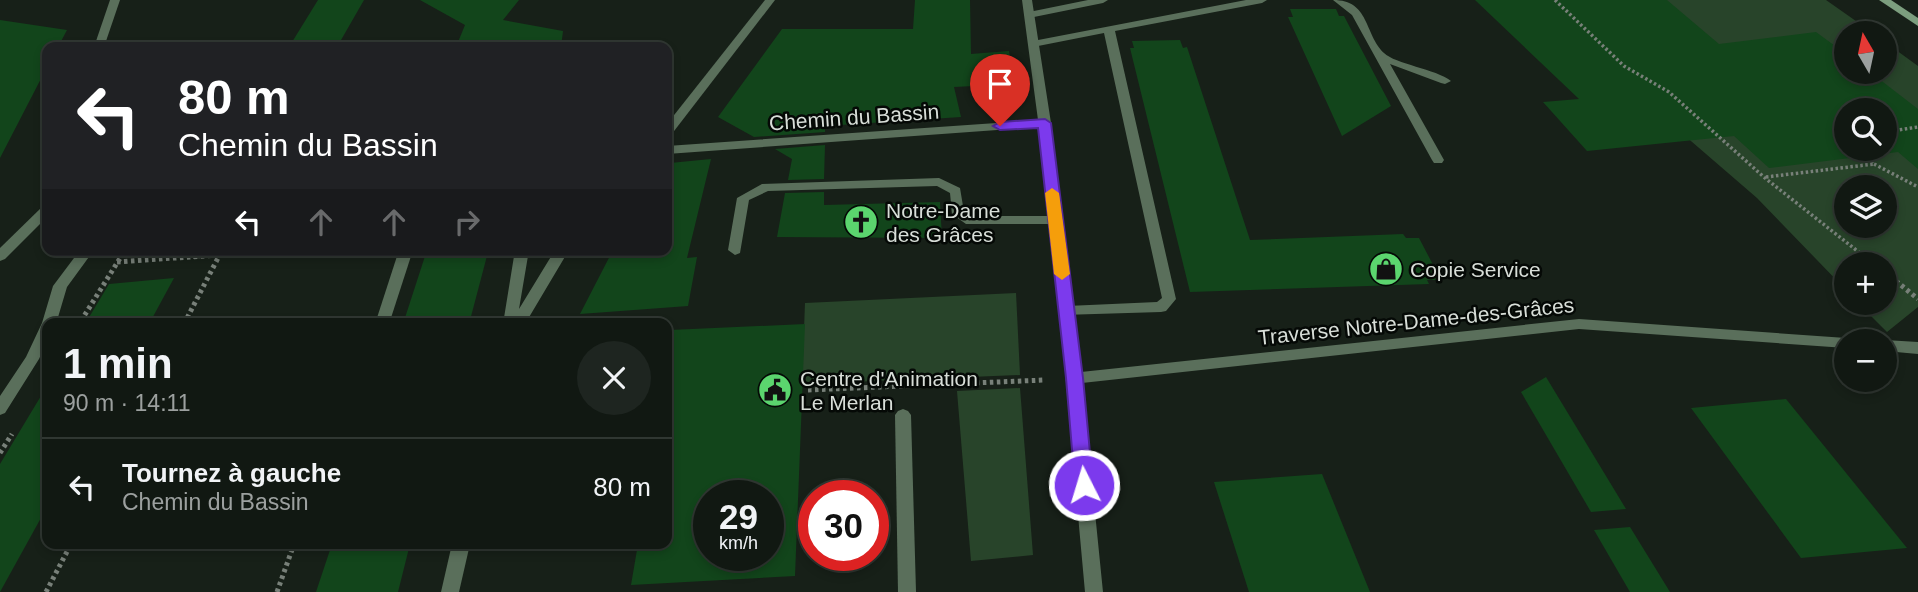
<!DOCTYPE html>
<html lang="fr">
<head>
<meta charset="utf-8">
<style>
	:root { --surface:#111812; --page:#1e2520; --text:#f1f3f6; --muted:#9ca09f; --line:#303732 }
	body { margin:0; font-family:Arial,sans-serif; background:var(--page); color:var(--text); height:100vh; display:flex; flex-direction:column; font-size:26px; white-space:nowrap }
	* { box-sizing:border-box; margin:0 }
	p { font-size:23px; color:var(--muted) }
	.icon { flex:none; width:38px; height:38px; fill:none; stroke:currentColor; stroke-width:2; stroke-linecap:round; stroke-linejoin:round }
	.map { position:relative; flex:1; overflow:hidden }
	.drawer { position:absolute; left:42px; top:318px; width:630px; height:231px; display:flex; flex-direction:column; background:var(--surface); border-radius:14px; box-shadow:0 4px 10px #0003,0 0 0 2px var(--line) }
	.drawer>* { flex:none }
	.guide { position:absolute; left:42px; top:42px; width:630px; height:214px; border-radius:14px; box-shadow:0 4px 10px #0003,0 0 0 2px var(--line); background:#202124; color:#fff; overflow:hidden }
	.needle { width:46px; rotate:351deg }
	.fabs { position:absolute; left:1834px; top:21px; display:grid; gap:14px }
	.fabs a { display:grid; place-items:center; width:63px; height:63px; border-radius:50%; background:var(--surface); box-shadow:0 4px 10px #0003,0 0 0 2px var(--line); font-size:35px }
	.speed { position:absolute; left:693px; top:480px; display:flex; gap:14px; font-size:35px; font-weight:700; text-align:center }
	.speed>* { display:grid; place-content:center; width:91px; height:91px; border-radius:50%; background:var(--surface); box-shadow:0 4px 10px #0003,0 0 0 2px var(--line); line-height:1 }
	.speed small { font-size:18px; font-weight:400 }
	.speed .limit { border:10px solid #d22; background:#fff; color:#111 }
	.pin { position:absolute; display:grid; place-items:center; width:60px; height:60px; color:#fff; margin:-72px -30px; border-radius:50% 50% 50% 0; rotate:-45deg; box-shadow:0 0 7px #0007 }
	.pin .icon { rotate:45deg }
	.me { position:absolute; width:77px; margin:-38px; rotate:355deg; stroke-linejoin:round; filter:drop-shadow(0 0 5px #0008) }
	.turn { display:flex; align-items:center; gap:24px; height:147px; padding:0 21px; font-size:32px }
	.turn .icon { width:91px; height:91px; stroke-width:2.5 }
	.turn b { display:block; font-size:49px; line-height:60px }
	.lanes { display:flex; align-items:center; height:66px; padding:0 21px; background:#0003; justify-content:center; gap:35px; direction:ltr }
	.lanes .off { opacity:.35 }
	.round { display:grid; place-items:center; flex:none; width:74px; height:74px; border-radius:37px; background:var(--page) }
	.overview { display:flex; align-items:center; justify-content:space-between; height:119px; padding:0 21px }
	h1 { font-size:42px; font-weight:800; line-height:52px }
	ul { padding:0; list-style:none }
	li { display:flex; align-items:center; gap:21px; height:98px; padding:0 21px; border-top:2px solid var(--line) }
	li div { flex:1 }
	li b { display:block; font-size:26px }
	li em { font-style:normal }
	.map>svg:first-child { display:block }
</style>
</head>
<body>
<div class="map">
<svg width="1918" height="592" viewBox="0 0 1918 592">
	<rect width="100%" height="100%" fill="#172018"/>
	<g fill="#28442a" fill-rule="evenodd">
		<path d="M1515,0H1826L1873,33H1846V72H1885V42L1918,66V307L1887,332L1858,303H1885V264H1846V290L1757,198L1611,72ZM1846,110H1885V149H1846ZM1846,187H1885V226H1846Z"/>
		<path d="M1016,293L1020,375L802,384L805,303Z"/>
		<path d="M1020,388L1033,555L971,561L957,391Z"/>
	</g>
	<g fill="#12451b" fill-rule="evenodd">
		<path d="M318,0H364L337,47H289Z"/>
		<path d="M420,0H519L503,20L563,31L561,47H456L465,25Z"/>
		<path d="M915,0H970L971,54L1009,51L1014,84L954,87L961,117L825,126V132L754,137L718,117L782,29H913Z"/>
		<path d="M1475,0H1667L1719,44L1816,32L1846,54V72H1870L1918,109V169L1898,152L1769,168L1734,136L1587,151L1543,102L1579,99ZM1846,110H1885V149H1846Z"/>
		<path d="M1290,9H1336L1339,16H1344L1391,106L1342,136L1288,17H1293Z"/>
		<path d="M0,20L67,30L58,47H47V67L0,158Z"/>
		<path d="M1180,40L1183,48L1187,47L1250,240L1403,234L1406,238H1419L1441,280H1427L1429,284L1190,292L1130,48H1134L1132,41Z"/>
		<path d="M825,145L824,179L788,180L792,159L775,149Z"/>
		<path d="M711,159L687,258L697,257L688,306L580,314L613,250H667V176L670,163Z"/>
		<path d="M824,192V205L940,202L942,238L777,237L785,193Z"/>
		<path d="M427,250L488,252L469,324H403Z"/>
		<path d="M174,278L149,324H85L109,284Z"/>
		<path d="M805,324L795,576L631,585L638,544H667V353L670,330ZM709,495H768V555H709Z"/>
		<path d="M1546,377L1626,509L1591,512L1521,392Z"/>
		<path d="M47,386V507L0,592V464Z"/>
		<path d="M1786,399L1907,548L1801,558L1691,408Z"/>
		<path d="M1322,474L1370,592H1249L1214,482Z"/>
		<path d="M1630,527L1670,592H1630L1594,530Z"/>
		<path d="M332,544H410L398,592H316Z"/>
	</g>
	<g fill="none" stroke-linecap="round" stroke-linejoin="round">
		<g stroke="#788079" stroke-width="3.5" stroke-dasharray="2.5 2.5" stroke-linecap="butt">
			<path d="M1555,0L1624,66L1669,92L1765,178L1865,257"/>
			<path d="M1885,132L1918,127"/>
			<path d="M1846,137L1842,138L1846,141"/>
			<path d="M1874,164L1918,187"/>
			<path d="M1766,177L1874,164L1855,149"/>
			<path d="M121,257L125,250"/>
			<path d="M193,257L285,250"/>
		</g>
		<g stroke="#788079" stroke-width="5" stroke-dasharray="3.5 3.5" stroke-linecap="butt">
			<path d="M1863,255L1875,264"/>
			<path d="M117,262L218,255"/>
			<path d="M1885,272L1918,299"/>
			<path d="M81,321L122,255"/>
			<path d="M184,324L219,256"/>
			<path d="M808,390L1045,380"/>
			<path d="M0,453L12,434"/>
			<path d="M46,592L71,544"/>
			<path d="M277,592L294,544"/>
		</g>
		<g fill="#5a6f5b" fill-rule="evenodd">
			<path d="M1088,0H1108L1103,3L1029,18L1024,15L1029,12Z"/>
			<path d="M1246,0H1267L1262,3L1115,31L1176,299L1166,311L1161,312L1062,315L1060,311L1067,306L1157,302L1162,298L1104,33L1033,47L1028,44L1033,41Z"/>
			<path d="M1333,0C1370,0 1364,34 1384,53C1395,64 1436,69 1451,81L1445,84L1441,83L1390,64L1444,160L1442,163H1434L1432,160L1352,15Z"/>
			<path d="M939,178L960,188L964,212L969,216H1055L1062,220L1055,224H966L952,214L950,193L937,186L768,191L749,200L740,253L735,255L728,250L737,198L762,184Z"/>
			<path d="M47,206V217L5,259L0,261V248L42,207Z"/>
			<path d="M80,250H94L67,287L56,324H47V342L39,359L5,413L0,415V396L26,357L42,323L53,286Z"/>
			<path d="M399,250H413L389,324H375Z"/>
			<path d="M515,250H529L519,309L555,250H569L525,324H503Z"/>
			<path d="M903,409L908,411L911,415L916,592H898L895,415L898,411Z"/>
			<path d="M452,544H470L459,592H441Z"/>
		</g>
		<g fill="#5a6f5b" fill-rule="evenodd">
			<path d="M110,0H120L104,47H94Z"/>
			<path d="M765,0H775L671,135L667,136V124Z"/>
			<path d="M1022,0H1032L1051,123L1081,372L1579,319L1846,338L1852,341H1846V348L1579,329L1082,383L1103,592H1085L1058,295L1039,127L667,154V146L1038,120Z"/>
			<path d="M1885,340L1918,342V354L1885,351V341H1883Z"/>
		</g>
		<path fill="#7c9e7e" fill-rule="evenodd" d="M1879,0H1891L1918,18V26Z"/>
	</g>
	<path fill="#7c3aed" stroke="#51269a" stroke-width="2" d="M1045,119L1051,123L1083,378L1093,485L1091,491L1084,493L1078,491L1075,485L1066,378L1038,128L1000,130L993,126L1000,122Z"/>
	<path fill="#f59e0b" d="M1052,188L1059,193L1070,274L1062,280L1054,274L1045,193Z"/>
	<defs>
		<g id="church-disc" transform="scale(1.75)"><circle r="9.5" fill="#5bd56e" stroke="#050906"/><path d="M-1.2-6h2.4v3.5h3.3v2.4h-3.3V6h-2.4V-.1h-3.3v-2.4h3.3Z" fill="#111"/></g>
		<g id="shop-disc" transform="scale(1.75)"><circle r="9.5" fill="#5bd56e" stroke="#050906"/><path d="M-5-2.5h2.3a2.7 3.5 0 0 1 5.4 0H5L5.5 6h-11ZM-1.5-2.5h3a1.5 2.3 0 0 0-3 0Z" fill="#111"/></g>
		<g id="civic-disc" transform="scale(1.75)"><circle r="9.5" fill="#5bd56e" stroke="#050906"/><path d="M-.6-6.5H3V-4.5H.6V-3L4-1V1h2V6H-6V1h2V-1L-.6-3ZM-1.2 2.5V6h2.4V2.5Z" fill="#111"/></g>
	</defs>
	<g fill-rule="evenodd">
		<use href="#church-disc" x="861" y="222"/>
		<use href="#shop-disc" x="1386" y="269"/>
		<use href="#civic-disc" x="775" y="390"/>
	</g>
	<g text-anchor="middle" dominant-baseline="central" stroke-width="5" stroke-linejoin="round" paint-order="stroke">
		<g font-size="21" fill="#d8ded8" stroke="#050906">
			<text transform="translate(854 117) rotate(-4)">Chemin du Bassin</text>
			<text transform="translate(1416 321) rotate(-6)">Traverse Notre-Dame-des-Grâces</text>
		</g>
		<g font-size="21" fill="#d8ded8" stroke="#050906" text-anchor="start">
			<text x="886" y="210">Notre-Dame<tspan x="886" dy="24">des Grâces</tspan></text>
			<text x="1410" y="269">Copie Service</text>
			<text x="800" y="378">Centre d'Animation<tspan x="800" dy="24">Le Merlan</tspan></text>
		</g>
	</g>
</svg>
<div class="fabs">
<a><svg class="needle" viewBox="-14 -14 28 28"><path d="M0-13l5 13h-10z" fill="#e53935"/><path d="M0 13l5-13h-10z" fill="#9ca09f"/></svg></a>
<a><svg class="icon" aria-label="search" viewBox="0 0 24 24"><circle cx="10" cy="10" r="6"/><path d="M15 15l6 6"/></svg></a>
<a><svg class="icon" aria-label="layers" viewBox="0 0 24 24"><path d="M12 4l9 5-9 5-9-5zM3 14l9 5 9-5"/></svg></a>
<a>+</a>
<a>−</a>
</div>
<div class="speed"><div>29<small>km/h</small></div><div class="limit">30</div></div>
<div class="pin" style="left:1000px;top:126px;background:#d93025"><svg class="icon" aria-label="arrive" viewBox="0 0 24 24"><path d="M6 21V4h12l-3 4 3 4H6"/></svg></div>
<svg class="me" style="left:1084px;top:485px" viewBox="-20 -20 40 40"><circle r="17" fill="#7c3aed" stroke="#fff" stroke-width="3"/><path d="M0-11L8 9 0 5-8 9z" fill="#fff"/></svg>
<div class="guide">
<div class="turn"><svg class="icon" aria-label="left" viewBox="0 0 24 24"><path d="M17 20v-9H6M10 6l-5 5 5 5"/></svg><div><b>80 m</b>Chemin du Bassin</div></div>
<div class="lanes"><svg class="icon" aria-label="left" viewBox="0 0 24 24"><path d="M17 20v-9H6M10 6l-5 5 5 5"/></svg><svg class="icon off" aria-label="ahead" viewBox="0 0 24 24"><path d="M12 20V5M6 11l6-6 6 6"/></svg><svg class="icon off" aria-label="ahead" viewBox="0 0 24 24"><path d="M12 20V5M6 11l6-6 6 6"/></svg><svg class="icon off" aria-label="right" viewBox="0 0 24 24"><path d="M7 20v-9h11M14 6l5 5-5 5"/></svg></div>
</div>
<section class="drawer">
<div class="overview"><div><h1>1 min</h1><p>90 m · 14:11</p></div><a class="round"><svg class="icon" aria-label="close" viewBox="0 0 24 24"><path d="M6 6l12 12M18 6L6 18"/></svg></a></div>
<ul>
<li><svg class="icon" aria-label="left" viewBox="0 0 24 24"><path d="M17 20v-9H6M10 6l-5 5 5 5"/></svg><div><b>Tournez à gauche</b><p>Chemin du Bassin</p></div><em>80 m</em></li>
</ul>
</section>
</div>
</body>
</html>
